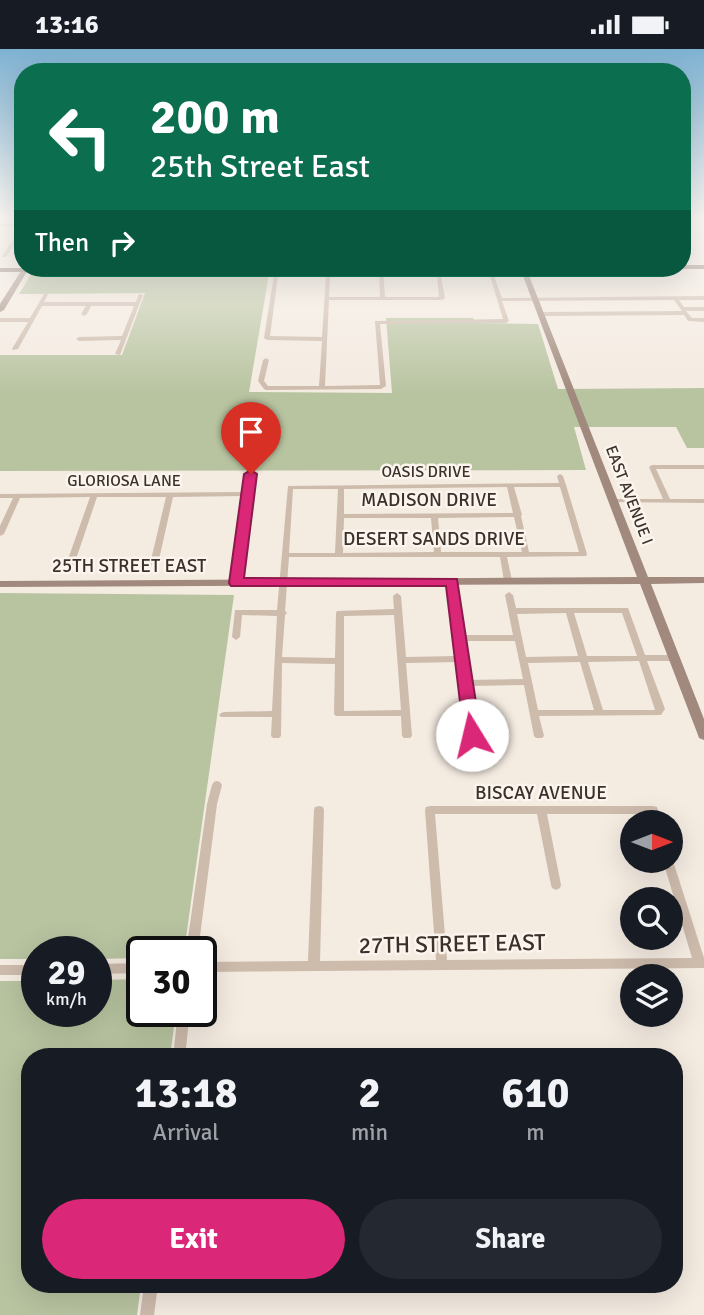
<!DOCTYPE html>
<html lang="en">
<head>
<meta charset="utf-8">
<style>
	:root { --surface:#171b24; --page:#242831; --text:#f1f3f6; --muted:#9ea1a6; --accent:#db2777 }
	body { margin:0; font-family:Signika,sans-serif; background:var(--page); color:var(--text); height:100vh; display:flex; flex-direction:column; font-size:26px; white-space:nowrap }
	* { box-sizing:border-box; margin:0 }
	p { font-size:23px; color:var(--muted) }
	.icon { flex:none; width:38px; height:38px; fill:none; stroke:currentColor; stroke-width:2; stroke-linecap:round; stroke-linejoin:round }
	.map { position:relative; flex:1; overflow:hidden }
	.drawer { position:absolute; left:21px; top:999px; width:662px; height:245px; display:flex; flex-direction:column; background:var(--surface); border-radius:28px; box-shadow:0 7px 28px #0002 }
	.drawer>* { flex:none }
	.hud { position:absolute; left:14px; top:14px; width:677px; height:214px; border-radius:28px; box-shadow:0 7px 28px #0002; background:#0b6e4f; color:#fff; overflow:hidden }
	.needle { width:46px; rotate:90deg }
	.buttons { position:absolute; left:620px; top:761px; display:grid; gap:14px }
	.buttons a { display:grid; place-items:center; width:63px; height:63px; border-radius:50%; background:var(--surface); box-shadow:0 7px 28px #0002; font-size:35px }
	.speed { position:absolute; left:21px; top:887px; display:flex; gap:14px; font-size:35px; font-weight:700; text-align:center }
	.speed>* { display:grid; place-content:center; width:91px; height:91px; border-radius:50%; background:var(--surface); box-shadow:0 7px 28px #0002; line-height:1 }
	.speed small { font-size:18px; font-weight:400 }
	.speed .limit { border:4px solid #111; border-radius:10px; background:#fff; color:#111 }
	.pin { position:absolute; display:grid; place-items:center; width:60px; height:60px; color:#fff; margin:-72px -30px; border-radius:50% 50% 50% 0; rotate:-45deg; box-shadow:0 0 7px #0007 }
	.pin .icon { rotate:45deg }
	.me { position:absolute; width:77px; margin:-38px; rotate:351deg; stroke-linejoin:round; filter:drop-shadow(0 0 5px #0008) }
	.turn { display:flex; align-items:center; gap:24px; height:147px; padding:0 21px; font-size:32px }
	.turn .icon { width:91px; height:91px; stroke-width:2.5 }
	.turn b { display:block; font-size:49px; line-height:60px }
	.then { display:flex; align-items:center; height:66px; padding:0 21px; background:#0003; gap:14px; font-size:26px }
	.eta { display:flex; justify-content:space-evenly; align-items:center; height:119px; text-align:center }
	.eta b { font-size:42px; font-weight:700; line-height:49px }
	.button { display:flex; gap:14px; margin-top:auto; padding:14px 21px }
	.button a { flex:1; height:80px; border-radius:42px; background:var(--accent); color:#fff; font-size:28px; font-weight:700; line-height:80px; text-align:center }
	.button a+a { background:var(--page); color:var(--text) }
	.status { display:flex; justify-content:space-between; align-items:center; height:49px; padding:0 35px; background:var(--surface); direction:ltr }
	.status svg { height:19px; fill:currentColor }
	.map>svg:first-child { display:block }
</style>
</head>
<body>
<div class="status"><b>13:16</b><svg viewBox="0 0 49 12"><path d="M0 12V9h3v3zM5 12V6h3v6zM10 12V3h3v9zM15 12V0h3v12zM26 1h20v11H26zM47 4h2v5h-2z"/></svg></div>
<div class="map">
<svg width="704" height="1266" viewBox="0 0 704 1266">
	<rect width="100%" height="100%" fill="#f4ebe1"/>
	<g fill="#b8c4a0">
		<path d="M35,219H270L249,343L392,344L386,269H473L475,274L538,275L558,340L704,339V399H687L676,378H574L586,421L0,422V306H122L145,244L19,245Z"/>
		<path d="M0,544L234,546L184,903H142V909L96,910V903H37V910H0Z"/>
		<path d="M142,930V962L176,963L170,1008H30V1236H141L137,1266H0V932H37V962H96V931Z"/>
	</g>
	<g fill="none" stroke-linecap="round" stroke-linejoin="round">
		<g fill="#cdbbac" fill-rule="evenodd">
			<rect x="0" y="175" width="23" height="2"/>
			<path d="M21,178H23V183L6,208H2V207Z"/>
			<path d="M275,219H279L270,287L322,288L326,226L330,227L329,248H380L379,219H383L385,248H439L437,227L439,226L441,227L445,249L442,251H329L325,337L380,336L375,272L503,270L490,227L492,226L494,227L502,249L704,247V251H679L684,258H704V262H686L692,269H704V273L688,272L684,266L541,267L538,265L541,263L682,262L674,251L502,252L509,272L506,274L380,275L386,337L381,340L266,341L264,340L258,332L263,311L266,309L269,311L264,332L268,337H319L322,292L267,291L264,289Z"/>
			<path d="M46,244L48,245L44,253H136L139,245L143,246L120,306L115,305L121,291L79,292L76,290L79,288L122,287L134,257H91L87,265L84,267L81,265L86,257H42L18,300L13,301L12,300L28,273H0V269H30L44,245Z"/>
			<path d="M652,416H704V420H656L670,450H704V454L613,453L612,452L615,450H663L649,418Z"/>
			<path d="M251,423L254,425L240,533L236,535L232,533L244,447L173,448L158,515L154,517L150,515L166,448H97L74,516L70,518L66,516L90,448L20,449L4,485L0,487V477L13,449H0V445L245,443L248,425Z"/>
			<path d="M560,425L563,427L566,436L587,505L586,507L507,508L512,532L508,534L504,532L500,508H289L285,562L287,564L285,566L282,608L335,609L336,564L337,562L394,560L393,547L397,544L401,547L406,608L457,607L455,591L454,589L455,587L448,533L452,531L456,533L463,586H513L505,546L509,543L513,546L516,559H628L645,606H674L678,609L674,612H647L665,660L661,666L539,667L544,687L542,689H536L534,687L524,636L470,637L477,686L475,688H469L467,686L461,636L460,634L461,632L458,613L406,614L412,687L410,689H404L402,687L401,667H336L334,665L335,615L282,614L281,687L279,689H273L271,687L272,668H221L219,666L221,664L224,663L272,662L277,567L242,566L240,588L236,591L232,588L235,561H277L288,437L559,434L557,427ZM507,438L513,464L344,465V440ZM514,438H560L579,503H529L521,467L522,466ZM293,440H338L335,504H289ZM514,468L522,503H441L438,469ZM344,469H431L434,503L343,504ZM566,564L578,607L526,608L517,565ZM574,564H622L637,607H587ZM394,566L401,661L344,662V567ZM464,592H515L523,630L469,631ZM639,612L655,661H603L588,613ZM580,613L594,661H538L528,614Z"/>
			<path d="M217,732L220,733L222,736L217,755L198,903H186L207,755L212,736L214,733Z"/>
			<path d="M319,757L323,758L324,761L320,912L436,911L425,761L426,758L430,757H653L657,758L662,774H652L649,765H547L561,836L560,839L556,841L552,839L551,836L537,765H435L447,911L692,909L663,812H670V808L673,812L704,909V919L201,923V913L308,912L314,761L315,758Z"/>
			<path d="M142,914V924L96,925V915Z"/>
			<rect x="0" y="916" width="37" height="10"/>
			<path d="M178,962H190L185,1008H173Z"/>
			<path d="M144,1236H158L154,1266H140Z"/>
		</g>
		<g fill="#a18a7d" fill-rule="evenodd">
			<path d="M23,219H29L4,261L0,263V255Z"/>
			<path d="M520,219H526L648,528H704V534L651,535L704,670V691L699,689L698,686L640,535L0,538V532L637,528Z"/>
		</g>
		<g fill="#7d675c" fill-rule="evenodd">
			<path d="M682,216H704V220H679L682,219Z"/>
			<path d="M0,219H523L519,221L0,223Z"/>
		</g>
	</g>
	<linearGradient id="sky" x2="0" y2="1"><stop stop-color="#7eb2d2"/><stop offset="0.49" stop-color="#faf6f2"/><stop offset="1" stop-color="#faf6f2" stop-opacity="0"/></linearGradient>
	<rect width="704" height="344" fill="url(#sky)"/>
	<path fill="#db2777" stroke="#8e194d" stroke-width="2" d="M251,421L257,425L244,529L457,530L481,686L478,690H466L464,686L446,537H231L229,534L244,425Z"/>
	<g text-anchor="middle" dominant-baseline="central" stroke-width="5" stroke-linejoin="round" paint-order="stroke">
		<g font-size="16" fill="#3b302b" stroke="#fbf5ee">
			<text x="426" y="423">OASIS DRIVE</text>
			<text x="124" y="432">GLORIOSA LANE</text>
			<text transform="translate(629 446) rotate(69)">EAST AVENUE I</text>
		</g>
		<g font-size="19" fill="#3b302b" stroke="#fbf5ee">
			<text x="429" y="451">MADISON DRIVE</text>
			<text x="434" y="490">DESERT SANDS DRIVE</text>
			<text x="129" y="517">25TH STREET EAST</text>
			<text x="541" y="744">BISCAY AVENUE</text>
		</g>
		<g font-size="23" fill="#3b302b" stroke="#fbf5ee">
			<text transform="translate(452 895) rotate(-1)">27TH STREET EAST</text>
		</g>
	</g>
</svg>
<div class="buttons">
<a><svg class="needle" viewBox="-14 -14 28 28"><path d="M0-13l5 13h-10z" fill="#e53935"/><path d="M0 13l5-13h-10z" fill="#9ea1a6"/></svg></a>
<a><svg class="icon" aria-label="search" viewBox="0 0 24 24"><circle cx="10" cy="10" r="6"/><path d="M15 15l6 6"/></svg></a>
<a><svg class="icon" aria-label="layers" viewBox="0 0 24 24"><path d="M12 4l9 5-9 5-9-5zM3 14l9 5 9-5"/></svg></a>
</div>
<div class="speed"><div>29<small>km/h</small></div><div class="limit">30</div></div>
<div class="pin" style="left:251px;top:425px;background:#d93025"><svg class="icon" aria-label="arrive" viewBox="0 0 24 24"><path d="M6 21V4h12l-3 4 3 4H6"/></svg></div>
<svg class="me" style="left:472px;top:686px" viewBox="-20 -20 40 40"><circle r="19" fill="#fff"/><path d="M0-13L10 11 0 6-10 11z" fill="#db2777"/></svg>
<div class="hud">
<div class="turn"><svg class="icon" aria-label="left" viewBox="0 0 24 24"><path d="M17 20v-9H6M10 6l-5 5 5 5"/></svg><div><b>200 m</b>25th Street East</div></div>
<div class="then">Then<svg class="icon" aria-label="right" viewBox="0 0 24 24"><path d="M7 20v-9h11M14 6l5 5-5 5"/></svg></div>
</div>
<section class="drawer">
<div class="eta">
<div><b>13:18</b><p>Arrival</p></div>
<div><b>2</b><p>min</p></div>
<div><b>610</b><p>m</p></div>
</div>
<div class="button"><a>Exit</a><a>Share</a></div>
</section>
</div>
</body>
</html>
